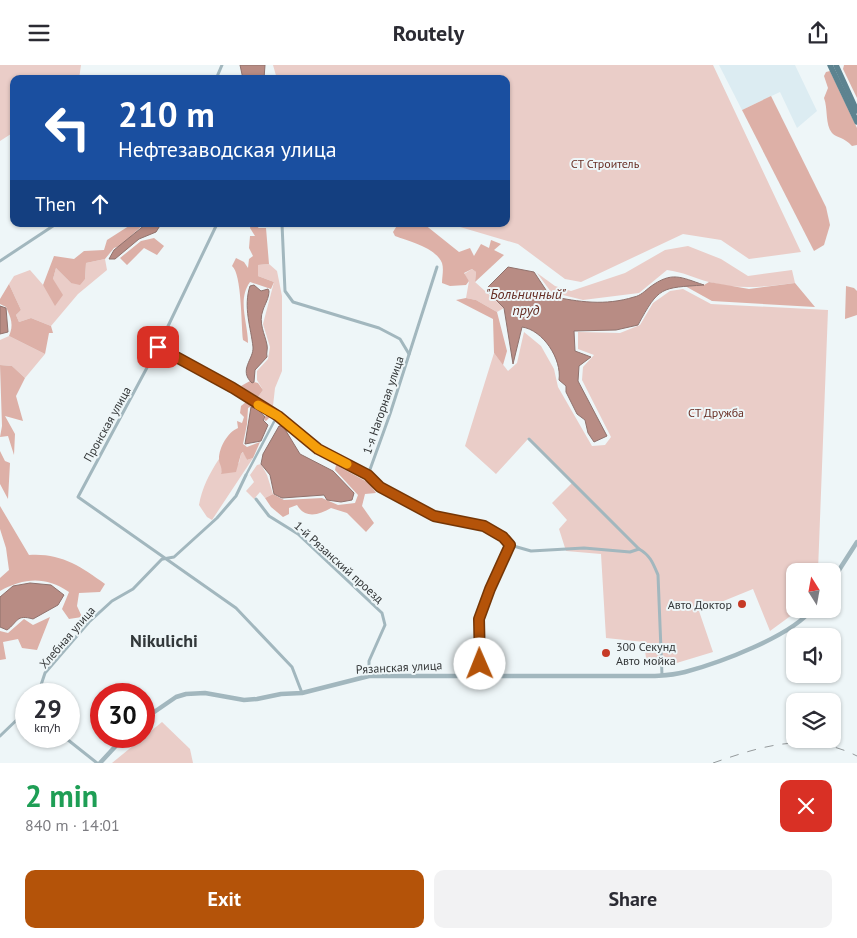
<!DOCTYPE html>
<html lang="en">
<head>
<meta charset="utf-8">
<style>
	:root { --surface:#fff; --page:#f2f2f3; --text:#2b2b33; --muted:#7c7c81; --accent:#b45309 }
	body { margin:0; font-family:"PT Sans",sans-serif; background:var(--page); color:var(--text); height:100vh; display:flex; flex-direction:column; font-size:19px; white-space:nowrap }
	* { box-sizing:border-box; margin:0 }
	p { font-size:16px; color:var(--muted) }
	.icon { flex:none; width:28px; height:28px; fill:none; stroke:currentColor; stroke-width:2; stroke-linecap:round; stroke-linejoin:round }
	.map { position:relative; height:698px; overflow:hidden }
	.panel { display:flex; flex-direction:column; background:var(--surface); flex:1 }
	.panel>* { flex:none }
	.hud { position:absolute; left:10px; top:10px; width:500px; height:152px; border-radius:10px; box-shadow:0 1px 4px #0004; background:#1a4fa0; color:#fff; overflow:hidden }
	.needle { width:32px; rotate:349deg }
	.fabs { position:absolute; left:786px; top:498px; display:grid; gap:10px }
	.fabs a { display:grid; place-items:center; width:55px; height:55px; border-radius:10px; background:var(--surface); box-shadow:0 1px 4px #0004; font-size:25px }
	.speed { position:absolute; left:15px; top:618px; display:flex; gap:10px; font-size:25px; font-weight:700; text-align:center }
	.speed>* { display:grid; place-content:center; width:65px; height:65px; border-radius:50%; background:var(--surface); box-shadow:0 1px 4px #0004; line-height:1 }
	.speed small { font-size:12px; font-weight:400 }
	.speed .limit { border:8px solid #d22; background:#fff; color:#111 }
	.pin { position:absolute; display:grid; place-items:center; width:42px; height:42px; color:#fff; margin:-21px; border-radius:10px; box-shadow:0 2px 8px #0006 }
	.me { position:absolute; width:55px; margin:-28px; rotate:359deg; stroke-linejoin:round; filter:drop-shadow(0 0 4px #0008) }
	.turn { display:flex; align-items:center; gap:18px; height:105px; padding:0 25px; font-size:22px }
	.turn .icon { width:65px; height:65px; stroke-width:2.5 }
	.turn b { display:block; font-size:35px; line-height:42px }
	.then { display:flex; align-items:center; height:48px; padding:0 25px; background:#0003; gap:10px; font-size:19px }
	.round { display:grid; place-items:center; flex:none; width:52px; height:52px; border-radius:10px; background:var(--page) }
	.head { display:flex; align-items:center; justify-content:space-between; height:85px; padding:0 25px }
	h1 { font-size:30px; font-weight:600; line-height:38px; color:#1e9e55 }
	.action { display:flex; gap:10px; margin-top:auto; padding:10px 25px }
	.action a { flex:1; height:58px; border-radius:10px; background:var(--accent); color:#fff; font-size:20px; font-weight:600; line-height:58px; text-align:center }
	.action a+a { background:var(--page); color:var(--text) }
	header { display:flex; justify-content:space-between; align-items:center; height:65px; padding:0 25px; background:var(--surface); font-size:22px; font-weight:600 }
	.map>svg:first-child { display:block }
</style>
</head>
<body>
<header><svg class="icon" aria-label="menu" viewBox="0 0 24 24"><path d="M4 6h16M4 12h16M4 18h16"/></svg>Routely<svg class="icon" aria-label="share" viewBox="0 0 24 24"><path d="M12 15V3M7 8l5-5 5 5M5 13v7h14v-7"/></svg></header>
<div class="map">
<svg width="857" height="698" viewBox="0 0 857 698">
	<rect width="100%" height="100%" fill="#eef6f8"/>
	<path fill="#dcecf2" d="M719,0H795L817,46L797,63L780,27L742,45Z"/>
	<g fill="#eacdc8">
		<path d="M0,0H81L79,14H14V67L0,76Z"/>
		<path d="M273,0H713L801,187L749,194L721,175L683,169L581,217L565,214L518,179L450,159H506V14H277Z"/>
		<path d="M688,181L721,194L748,211L792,205L795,218C765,222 738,225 709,217C694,213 683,207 667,205L639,228L583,235L551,227L537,208L555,221L571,226L625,208L665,185Z"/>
		<path d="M105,194L107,205L78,229L51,261L31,253L19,257L16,250L21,245L9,219L14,211L30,205L44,221L53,214L56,203L71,218L85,214L86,198Z"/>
		<path d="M269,199L277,206L282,231V306L275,323L273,341L258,332L263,325L257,315V306L268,294L270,282L263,259L274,217L258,211V200Z"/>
		<path d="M472,204L476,207L475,217L504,243L497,247L476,235L466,233L469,216L464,209Z"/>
		<path d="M683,224L711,239L828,245L818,506H795V544H800L770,566L753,524L699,546L713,587L670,600L647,601L644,577L606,573L601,489L566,486L559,464L567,455L552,438L572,418L528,374L496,409L465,381L494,288L508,306L517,298L524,267L541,281L554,304L558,322L592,381L605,380L611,372L582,315L583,302L594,290L578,284V267L620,268L640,260L653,238L670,226Z"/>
		<path d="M9,271L45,289L25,313L12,301L0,300V275Z"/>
		<path d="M244,387L247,395L253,393L212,455L207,452L199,440C202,423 209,409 219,394L223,402L221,409L239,398L241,389Z"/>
		<path d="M261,399L267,410L273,429L265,433L260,427L254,434L246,426L254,417L250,410L257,400Z"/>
		<path d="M162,657L190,684L193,698H112Z"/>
	</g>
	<g fill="#ddb0a7">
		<path d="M844,0H857V33L843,4Z"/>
		<path d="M830,6L857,63V80L852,81C844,72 837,73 832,68C825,60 828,43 824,33L828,23L824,11L826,7Z"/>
		<path d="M771,31L826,142L830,160L824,180L814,186L742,45Z"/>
		<path d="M132,159H144L120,181L114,183L105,194L86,198L85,214L80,220L71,218L56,203L53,214L63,230L55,241L43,220L54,191L74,194L84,186L104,185L107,175Z"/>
		<path d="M251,159H260L258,163H266L269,199L258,200V211L274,217L271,224L250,217C237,235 248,258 248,278L243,275C241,260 242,209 232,201L236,193L244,197L248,203L249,194L253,191L249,183L250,171H255L250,163Z"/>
		<path d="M398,159H424L459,187L470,183L474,191L481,179L489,183L491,175L501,179L494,185L504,190L475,217L476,207L472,204L464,208L469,216L466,220L450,221L442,218C442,212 444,204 442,198C436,183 409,176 395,171L393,167Z"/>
		<path d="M154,173L164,181L157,190L144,183L127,200L120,193L141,176Z"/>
		<path d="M709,217L749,224L795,218L815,242L712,236L685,221L704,220Z"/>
		<path d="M9,219L21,245L16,250L19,257L31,253L51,261L53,268H49L45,289L9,271C14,260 11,253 6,242L0,239V234Z"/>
		<path d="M846,221L854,223L857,226V250L845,254Z"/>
		<path d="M466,233L476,235L497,247L507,286L503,300L494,288L493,254L456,235Z"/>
		<path d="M0,300L12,301L25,313L16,331L23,356L5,351L15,369L14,390L8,371L0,372L2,361Z"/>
		<path d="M250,316L258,318L263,325L258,332L241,321Z"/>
		<path d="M246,337L261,343L270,352L266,356L264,355L266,350L252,341L248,343L247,359L243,379L247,382L260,377L253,393L247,395L243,387L241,389L236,407L221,409C223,402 219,400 219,394C219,382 228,367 238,363L237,356L242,358L244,352L240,348L241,341Z"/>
		<path d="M0,386L5,396L10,398L8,434L0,419Z"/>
		<path d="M336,400L369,418L376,428L365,429L362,441L374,458L366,467L347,448L331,443C319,450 305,454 297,440L289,443V449L283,452L271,442L265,433L273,429L284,435L322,433L338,440L355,438L358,430L335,405Z"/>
		<path d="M0,441L29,490C61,488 80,501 105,519L100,527L79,528L77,541L82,552L69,554L62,544L69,527C45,511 24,513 0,526V513L9,505L6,483L0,464Z"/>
		<path d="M50,552L37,585L22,583L18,574L3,577L6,594L0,595V566L8,568L24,554L33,560Z"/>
	</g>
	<g fill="#b88c84" stroke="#90726d">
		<path d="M240,0H265L264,14H243Z"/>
		<path d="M146,159H161L156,167L139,174L115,194H109L114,185Z"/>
		<path d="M508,202L534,207L550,231C579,237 605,241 634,232C640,231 645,226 650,222C672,206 680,212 704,220C661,223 659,221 638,260L616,265L574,266L575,286L591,292L579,301L578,316L607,371L594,377L588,368L585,355L577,349L566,327V321L559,315C562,294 543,265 522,262L513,299L504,243L490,229L488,222Z"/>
		<path d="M254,220L261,226L268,224L269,226C269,233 265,239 263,245C258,258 265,269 267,280C268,284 266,288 267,292L255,305L254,317L252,318C238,305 254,294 253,282C251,263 243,242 250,221Z"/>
		<path d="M0,241L6,243L8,267L0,269Z"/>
		<path d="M251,342L258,344L265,352L263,355L268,360L261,376L245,379Z"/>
		<path d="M279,361H283L300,389L333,406L354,428L352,435L341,437L327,435L324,430L282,433L274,429L270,410L261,399L263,389Z"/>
		<path d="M30,518L51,520L64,530L58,540L33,554C16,549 18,557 7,565L0,562V532L13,521Z"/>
	</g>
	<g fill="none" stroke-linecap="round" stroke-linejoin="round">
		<path stroke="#a2b7be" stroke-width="2.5" d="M246,410L277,351"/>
		<g stroke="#a2b7be" stroke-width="3">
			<path d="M216,14L222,0"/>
			<path d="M217,159L158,282L78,432L236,543L292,602L302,628"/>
			<path d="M282,159L285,226L293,237L379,263L400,274L409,289"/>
			<path d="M0,196L56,159"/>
			<path d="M158,282L233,323L277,351L318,384L368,410L380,422L434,451L484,461L503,472L510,480L531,486L584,483L630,487L639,484"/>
			<path d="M529,374L639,484C650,490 653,498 658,510L662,610"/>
			<path d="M368,410L390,349L437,202"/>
			<path d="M256,434L269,451L298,469L382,548L385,560L369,596V611"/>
			<path d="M163,494L174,492L217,453L236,431L246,410"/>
			<path d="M479,610V554L490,524L510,480"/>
			<path d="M38,629L45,608L89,557L112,536L133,524L162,494"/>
			<path d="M0,671L26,646"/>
			<path d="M63,671L97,698"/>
		</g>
		<g stroke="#a2b7be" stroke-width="4.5">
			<path d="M832,516L857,477"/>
			<path d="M144,654L176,632L186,629L205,628L244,635L257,634L281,629L302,628L369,611H623C644,611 665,612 685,607C719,598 792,571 812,544"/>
			<path d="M100,698L125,671"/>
		</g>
		<g stroke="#5d8390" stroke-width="5.5">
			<path d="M830,0L857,57"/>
			<path d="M836,0L857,46"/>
		</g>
		<path stroke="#959a9c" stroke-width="1" stroke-dasharray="9 9" stroke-linecap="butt" d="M713,698C762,681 808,666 857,691"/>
	</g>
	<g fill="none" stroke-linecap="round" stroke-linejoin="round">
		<g stroke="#753606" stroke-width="12">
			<path id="route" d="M158,282L233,323L278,351L318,384L368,410L380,422L434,451L484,461L503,472L510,480L490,524L479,554L480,599"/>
		</g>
		<use href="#route" stroke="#b45309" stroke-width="9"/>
		<path stroke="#f59e0b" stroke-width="9" d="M258,340L278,351L318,384L347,399"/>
	</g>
	<g fill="#c63a26" stroke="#eef6f8" stroke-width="2">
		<circle cx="742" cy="539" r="5"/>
		<circle cx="606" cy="588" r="5"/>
	</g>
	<g text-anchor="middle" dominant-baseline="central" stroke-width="4" stroke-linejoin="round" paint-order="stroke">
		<g font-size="12" fill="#693026" stroke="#eef6f8">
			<text x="605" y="98">СТ Строитель</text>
			<text x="716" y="347">СТ Дружба</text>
		</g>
		<g font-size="12" fill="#333637" stroke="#eef6f8">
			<text transform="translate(383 340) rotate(-71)">1-я Нагорная улица</text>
			<text transform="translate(107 359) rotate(-61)">Пронская улица</text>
			<text transform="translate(339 497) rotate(42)">1-й Рязанский проезд</text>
			<text transform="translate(67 572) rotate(-49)">Хлебная улица</text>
			<text transform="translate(399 602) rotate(-3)">Рязанская улица</text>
		</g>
		<g font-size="12" fill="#333637" stroke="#eef6f8" text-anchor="end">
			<text x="732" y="539">Авто Доктор</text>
			<text x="616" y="581" text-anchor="start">300 Секунд<tspan x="616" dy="14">Авто мойка</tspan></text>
		</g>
		<g font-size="14" font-style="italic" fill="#652c22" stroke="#eef6f8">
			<text x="526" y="229">"Больничный"<tspan x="526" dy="16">пруд</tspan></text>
		</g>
		<g font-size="18" font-weight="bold" fill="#32383a" stroke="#eef6f8">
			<text x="164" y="575">Nikulichi</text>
		</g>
	</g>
</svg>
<div class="fabs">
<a><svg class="needle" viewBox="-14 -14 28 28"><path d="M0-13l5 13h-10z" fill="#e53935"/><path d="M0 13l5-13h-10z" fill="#7c7c81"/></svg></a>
<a><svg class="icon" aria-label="sound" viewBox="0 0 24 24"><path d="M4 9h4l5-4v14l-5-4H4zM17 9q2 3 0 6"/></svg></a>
<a><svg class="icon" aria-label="layers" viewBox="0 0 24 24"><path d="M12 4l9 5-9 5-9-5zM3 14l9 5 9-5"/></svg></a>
</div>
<div class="speed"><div>29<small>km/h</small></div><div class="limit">30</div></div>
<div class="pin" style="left:158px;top:282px;background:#d93025"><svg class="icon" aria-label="arrive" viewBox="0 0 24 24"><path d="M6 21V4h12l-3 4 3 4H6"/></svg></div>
<svg class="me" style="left:480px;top:599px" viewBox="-20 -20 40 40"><circle r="19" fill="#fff"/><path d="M0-13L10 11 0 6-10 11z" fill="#b45309"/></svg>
<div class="hud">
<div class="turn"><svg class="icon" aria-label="left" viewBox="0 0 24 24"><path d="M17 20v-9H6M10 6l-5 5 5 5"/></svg><div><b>210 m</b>Нефтезаводская улица</div></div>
<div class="then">Then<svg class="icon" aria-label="ahead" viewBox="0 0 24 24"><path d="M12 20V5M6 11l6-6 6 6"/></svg></div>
</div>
</div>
<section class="panel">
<div class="head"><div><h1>2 min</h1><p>840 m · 14:01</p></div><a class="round" style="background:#d93025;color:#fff"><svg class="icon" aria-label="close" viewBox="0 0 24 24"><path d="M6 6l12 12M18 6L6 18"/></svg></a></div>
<div class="action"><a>Exit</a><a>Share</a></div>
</section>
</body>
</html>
